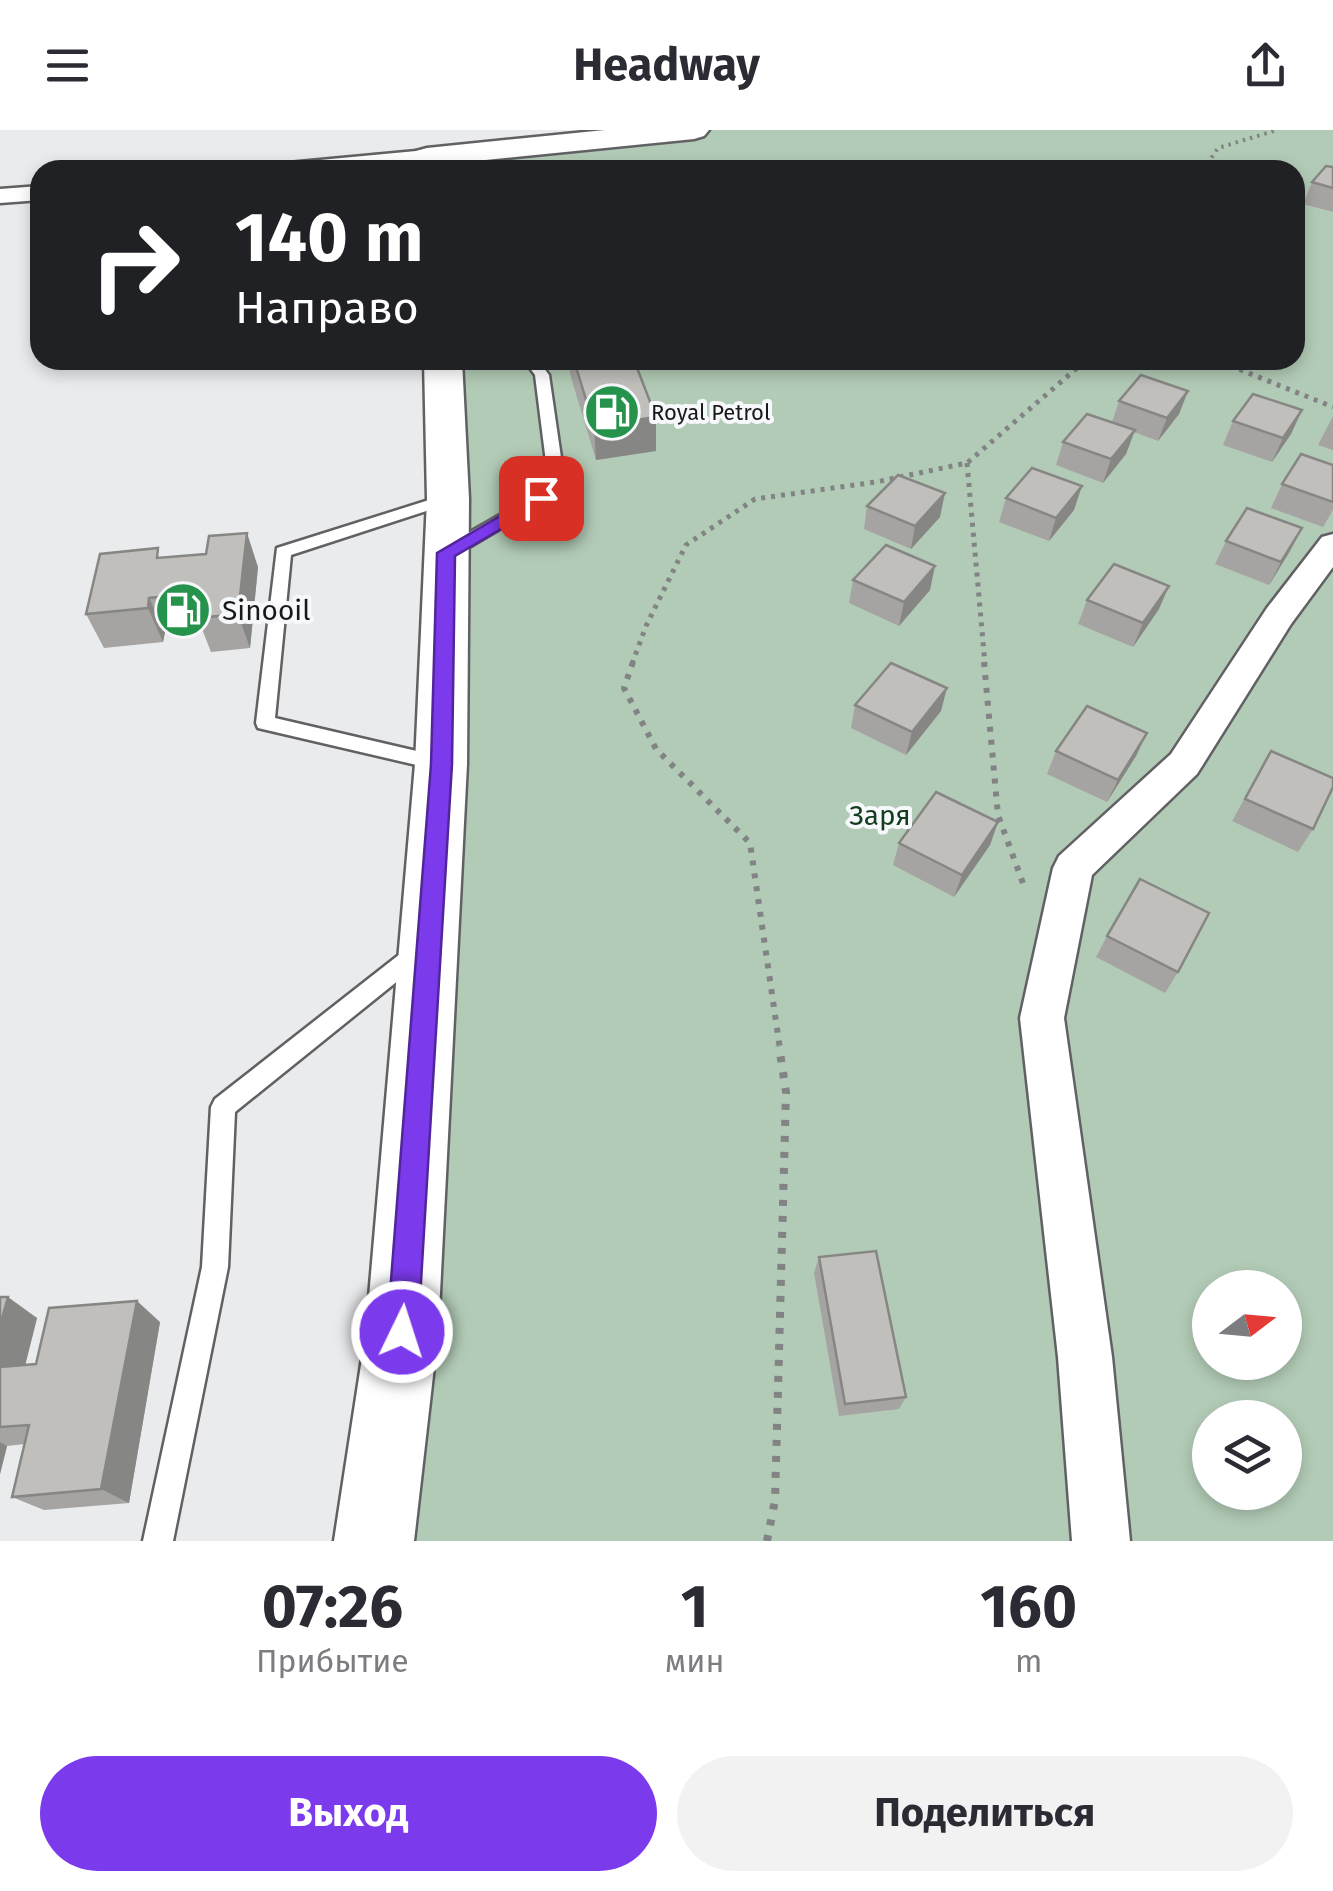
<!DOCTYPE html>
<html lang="ru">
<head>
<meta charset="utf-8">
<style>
	:root { --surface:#fff; --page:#f2f2f3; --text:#2b2b33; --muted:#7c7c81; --accent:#7c3aed }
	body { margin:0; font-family:"Fira Sans",sans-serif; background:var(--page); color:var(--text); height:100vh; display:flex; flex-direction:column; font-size:38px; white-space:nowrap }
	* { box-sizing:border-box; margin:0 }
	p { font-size:32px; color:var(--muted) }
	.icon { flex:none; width:55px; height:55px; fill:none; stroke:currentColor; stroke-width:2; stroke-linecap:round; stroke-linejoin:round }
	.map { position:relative; height:1411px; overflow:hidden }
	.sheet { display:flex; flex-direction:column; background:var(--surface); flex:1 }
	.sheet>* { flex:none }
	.banner { position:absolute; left:30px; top:30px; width:1275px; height:210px; border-radius:30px; box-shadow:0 5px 15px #0003; background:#202124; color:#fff; overflow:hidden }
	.needle { width:65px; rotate:74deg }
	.controls { position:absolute; left:1192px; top:1140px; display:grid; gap:20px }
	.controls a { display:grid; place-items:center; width:110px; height:110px; border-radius:50%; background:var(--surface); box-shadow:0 5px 15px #0003; font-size:50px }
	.pin { position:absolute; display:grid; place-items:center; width:85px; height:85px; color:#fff; margin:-42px; border-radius:20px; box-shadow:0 5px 15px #0006 }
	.me { position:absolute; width:110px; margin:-55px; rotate:4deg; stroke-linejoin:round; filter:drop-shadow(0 0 8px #0008) }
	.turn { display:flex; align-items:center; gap:35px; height:210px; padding:0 40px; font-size:45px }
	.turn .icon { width:130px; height:130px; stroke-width:2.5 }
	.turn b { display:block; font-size:70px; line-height:85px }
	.eta { display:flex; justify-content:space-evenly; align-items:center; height:170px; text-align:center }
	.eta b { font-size:60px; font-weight:700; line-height:70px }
	.cta { display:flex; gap:20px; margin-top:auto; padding:20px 40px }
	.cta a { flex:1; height:115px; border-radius:60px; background:var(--accent); color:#fff; font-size:40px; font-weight:700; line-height:115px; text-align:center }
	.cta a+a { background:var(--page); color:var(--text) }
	header { display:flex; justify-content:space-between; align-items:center; height:130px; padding:0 40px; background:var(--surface); font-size:45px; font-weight:700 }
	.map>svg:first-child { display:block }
</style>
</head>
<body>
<header><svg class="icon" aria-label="menu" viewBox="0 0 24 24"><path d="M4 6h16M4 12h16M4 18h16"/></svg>Headway<svg class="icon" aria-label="share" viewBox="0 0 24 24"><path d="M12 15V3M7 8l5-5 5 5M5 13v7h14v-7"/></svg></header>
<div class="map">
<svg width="1333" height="1411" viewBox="0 0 1333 1411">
	<rect width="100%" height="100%" fill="#eaebed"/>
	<path fill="#b2cbb6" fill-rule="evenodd" d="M693,0H1333V1411H348L428,865L427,230H1295V40H427V27ZM1210,1158H1285V1232H1210ZM1210,1288H1285V1362H1210Z"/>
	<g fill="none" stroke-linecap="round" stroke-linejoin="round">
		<g stroke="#616164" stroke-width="5">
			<g id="lane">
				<path d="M524,230H538L549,245L564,348L547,371L454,426H442V418L535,365L548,348L535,245Z"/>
				<path d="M448,364L456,369L454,372L291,425L275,588L438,626L448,633L445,638L438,640L258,598L256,593L277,418Z"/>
				<path d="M417,814L425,817L428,823L425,829L235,982L228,1137L173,1411H143L202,1137L211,977L215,969L409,817Z"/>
			</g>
		</g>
		<g stroke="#616164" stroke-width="5">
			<g id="street">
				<path d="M427,20L438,27L435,32L360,40H277L288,33Z"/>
				<path d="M40,56V70L0,73V59Z"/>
				<path d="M1333,404V437L1291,494L1197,644L1092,745L1064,888L1112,1227L1130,1411H1072L1058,1227L1020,888L1053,738L1059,726L1171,624L1267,478L1322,407Z"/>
			</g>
		</g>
		<g stroke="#616164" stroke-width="5">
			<g id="highway">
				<path d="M605,0H709L704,6L694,9L427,36L416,33L412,27L416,21L427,18Z"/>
				<path d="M424,230H462L469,369L467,634L438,1202L414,1411H334L366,1202L415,634L427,369Z"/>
			</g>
		</g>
		<g stroke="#828384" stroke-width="4" stroke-dasharray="2.5 5" stroke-linecap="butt">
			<path d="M1203,40L1218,18L1277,0"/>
			<path d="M1216,230L1227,235"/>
			<path d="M1081,235L1086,230"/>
		</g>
		<g stroke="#828384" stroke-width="5" stroke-dasharray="4 6" stroke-linecap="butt">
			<path d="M1221,232L1333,277"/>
			<path d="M967,333L985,534"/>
			<path d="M632,534L646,496L686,415L755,369L876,352L967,333L1084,232"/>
		</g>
		<g stroke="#828384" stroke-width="6" stroke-dasharray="5 8" stroke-linecap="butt">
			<path d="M633,532L624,558L656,619L750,713L780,919"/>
			<path d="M984,532L998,685L1024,756"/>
		</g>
		<path stroke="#828384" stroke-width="8" stroke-dasharray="6 10" stroke-linecap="butt" d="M767,1411L775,1370L786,962L779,916"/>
		<use href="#lane" fill="#fff" fill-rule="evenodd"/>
		<use href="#street" fill="#fff" fill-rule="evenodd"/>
		<use href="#highway" fill="#fff" fill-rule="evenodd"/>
	</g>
	<g fill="#a5a4a2">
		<path d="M1333,37V82L1303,74L1312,52Z"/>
		<path d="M569,230H634L656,287V321L596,330L570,244Z"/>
		<path d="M1188,261L1179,284L1158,311L1134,302L1126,324L1103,353L1056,335L1063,312L1112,292L1119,271Z"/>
		<path d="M1302,280L1291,304L1272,332L1223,315L1233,291Z"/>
		<path d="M1333,286V320L1318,315Z"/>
		<path d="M1333,335V380L1323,397L1271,378L1282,354Z"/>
		<path d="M1006,368L1074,380L1049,411L999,392Z"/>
		<path d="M867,376L940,387L911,419L864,399Z"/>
		<path d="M1226,411L1290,421L1269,455L1215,434Z"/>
		<path d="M162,428L258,437L250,518L211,522L202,499L165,502L163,512L104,518L86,484Z"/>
		<path d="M853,450L930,460L899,496L849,473Z"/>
		<path d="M1087,470L1159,479L1133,517L1078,494Z"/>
		<path d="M855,575L941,581L906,625L851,598Z"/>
		<path d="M1147,603L1136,626L1107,672L1047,644L1056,621Z"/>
		<path d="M1271,621L1313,699L1298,722L1232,691Z"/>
		<path d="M998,692L990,715L954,767L893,735L899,713Z"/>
		<path d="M1107,806L1178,842L1165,863L1096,827Z"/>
		<path d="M819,1127L906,1267L899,1279L839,1286L814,1143Z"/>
		<path d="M0,1167L37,1188L25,1235L36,1234L160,1192L129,1373L44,1380L12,1367L25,1314L7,1316L0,1344Z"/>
	</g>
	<g fill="#868684">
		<path d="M1188,261L1179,284L1158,311L1167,288Z"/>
		<path d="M1302,280L1291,304L1272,332L1283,308Z"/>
		<path d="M656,287V321L596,330L594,296Z"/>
		<path d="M1135,300L1126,324L1103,353L1111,329Z"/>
		<path d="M1082,356L1074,380L1049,411L1056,388Z"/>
		<path d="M945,363L940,387L911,419L915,396Z"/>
		<path d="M1302,398L1290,421L1269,455L1281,432Z"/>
		<path d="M247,403L258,437L250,518L238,484Z"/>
		<path d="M935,436L930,460L899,496L904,472Z"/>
		<path d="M1169,456L1159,479L1133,517L1143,493Z"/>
		<path d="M149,468L165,502L163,512L148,478Z"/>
		<path d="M947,558L941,581L906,625L912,602Z"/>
		<path d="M1147,603L1136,626L1107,672L1118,650Z"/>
		<path d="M998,692L990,715L954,767L962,745Z"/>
		<path d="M8,1167L37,1188L20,1256L0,1244V1196Z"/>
		<path d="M137,1171L160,1192L129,1373L101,1359Z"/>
		<path d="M0,1312L7,1316L0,1344Z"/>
	</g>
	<g fill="#c0bfbc" stroke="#868684" stroke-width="2.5">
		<path d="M1326,36L1333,37V58L1312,52Z"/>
		<path d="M574,230H634L656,287L594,296Z"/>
		<path d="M1141,245L1188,261L1167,288L1119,271Z"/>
		<path d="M1253,264L1302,280L1283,308L1233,291Z"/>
		<path d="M1087,284L1135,300L1111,329L1063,312Z"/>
		<path d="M1301,324L1333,335V372L1282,354Z"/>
		<path d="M1032,338L1082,356L1056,388L1006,368Z"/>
		<path d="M898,345L945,363L915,396L867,376Z"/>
		<path d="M1247,378L1302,398L1281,432L1226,411Z"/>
		<path d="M247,403L238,484L197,488L200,463L149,468L148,478L86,484L100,424L158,418L157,428L206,424L209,406Z"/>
		<path d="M886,415L935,436L904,472L853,450Z"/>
		<path d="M1114,434L1169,456L1143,493L1087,470Z"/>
		<path d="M891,533L947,558L912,602L855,575Z"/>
		<path d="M1087,576L1147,603L1118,650L1056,621Z"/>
		<path d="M1271,621L1333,648V657L1313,699L1245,669Z"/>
		<path d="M936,662L998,692L962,745L899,713Z"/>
		<path d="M1140,749L1209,783L1178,842L1107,806Z"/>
		<path d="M876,1121L906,1267L845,1274L819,1127Z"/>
		<path d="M0,1167H8L0,1196Z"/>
		<path d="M137,1171L101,1359L12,1367L29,1295L0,1297V1237L36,1234L49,1178Z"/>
	</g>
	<path fill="#7c3aed" stroke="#51269a" stroke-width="2.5" d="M541,362L547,364V372L455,426L452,634L418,1202L413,1212L402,1217L392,1212L387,1202L431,634L437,423Z"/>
	<defs>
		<g id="fuel-disc" transform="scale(2.875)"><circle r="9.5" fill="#26934c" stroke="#f7f8fb"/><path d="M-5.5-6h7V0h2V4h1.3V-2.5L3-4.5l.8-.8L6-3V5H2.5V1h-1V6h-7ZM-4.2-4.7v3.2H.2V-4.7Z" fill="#fff"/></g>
	</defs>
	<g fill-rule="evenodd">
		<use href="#fuel-disc" x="612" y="282"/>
		<use href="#fuel-disc" x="183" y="480"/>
	</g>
	<g text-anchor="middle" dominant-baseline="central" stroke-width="8" stroke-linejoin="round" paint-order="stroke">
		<g font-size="22" fill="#19191a" stroke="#f7f8fb" text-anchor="start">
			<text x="651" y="282">Royal Petrol</text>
		</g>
		<g font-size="28" fill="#19191a" stroke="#f7f8fb" text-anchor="start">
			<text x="222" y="480">Sinooil</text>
		</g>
		<g font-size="28" fill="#123e1d" stroke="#f7f8fb">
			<text x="880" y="685">Заря</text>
		</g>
	</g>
</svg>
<div class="controls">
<a><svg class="needle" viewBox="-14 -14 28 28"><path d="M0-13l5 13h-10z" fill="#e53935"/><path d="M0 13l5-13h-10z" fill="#7c7c81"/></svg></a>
<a><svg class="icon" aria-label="layers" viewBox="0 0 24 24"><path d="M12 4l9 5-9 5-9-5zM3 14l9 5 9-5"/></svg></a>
</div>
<div class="pin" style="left:541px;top:368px;background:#d93025"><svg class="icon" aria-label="arrive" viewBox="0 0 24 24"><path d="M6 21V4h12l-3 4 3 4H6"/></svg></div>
<svg class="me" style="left:402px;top:1202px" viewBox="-20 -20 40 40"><circle r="17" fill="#7c3aed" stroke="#fff" stroke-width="3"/><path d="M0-11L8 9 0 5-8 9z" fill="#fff"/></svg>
<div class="banner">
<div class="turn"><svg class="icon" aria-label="right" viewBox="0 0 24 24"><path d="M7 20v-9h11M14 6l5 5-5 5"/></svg><div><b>140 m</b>Направо</div></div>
</div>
</div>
<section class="sheet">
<div class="eta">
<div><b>07:26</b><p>Прибытие</p></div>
<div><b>1</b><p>мин</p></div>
<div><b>160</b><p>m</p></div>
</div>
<div class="cta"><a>Выход</a><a>Поделиться</a></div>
</section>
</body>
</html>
